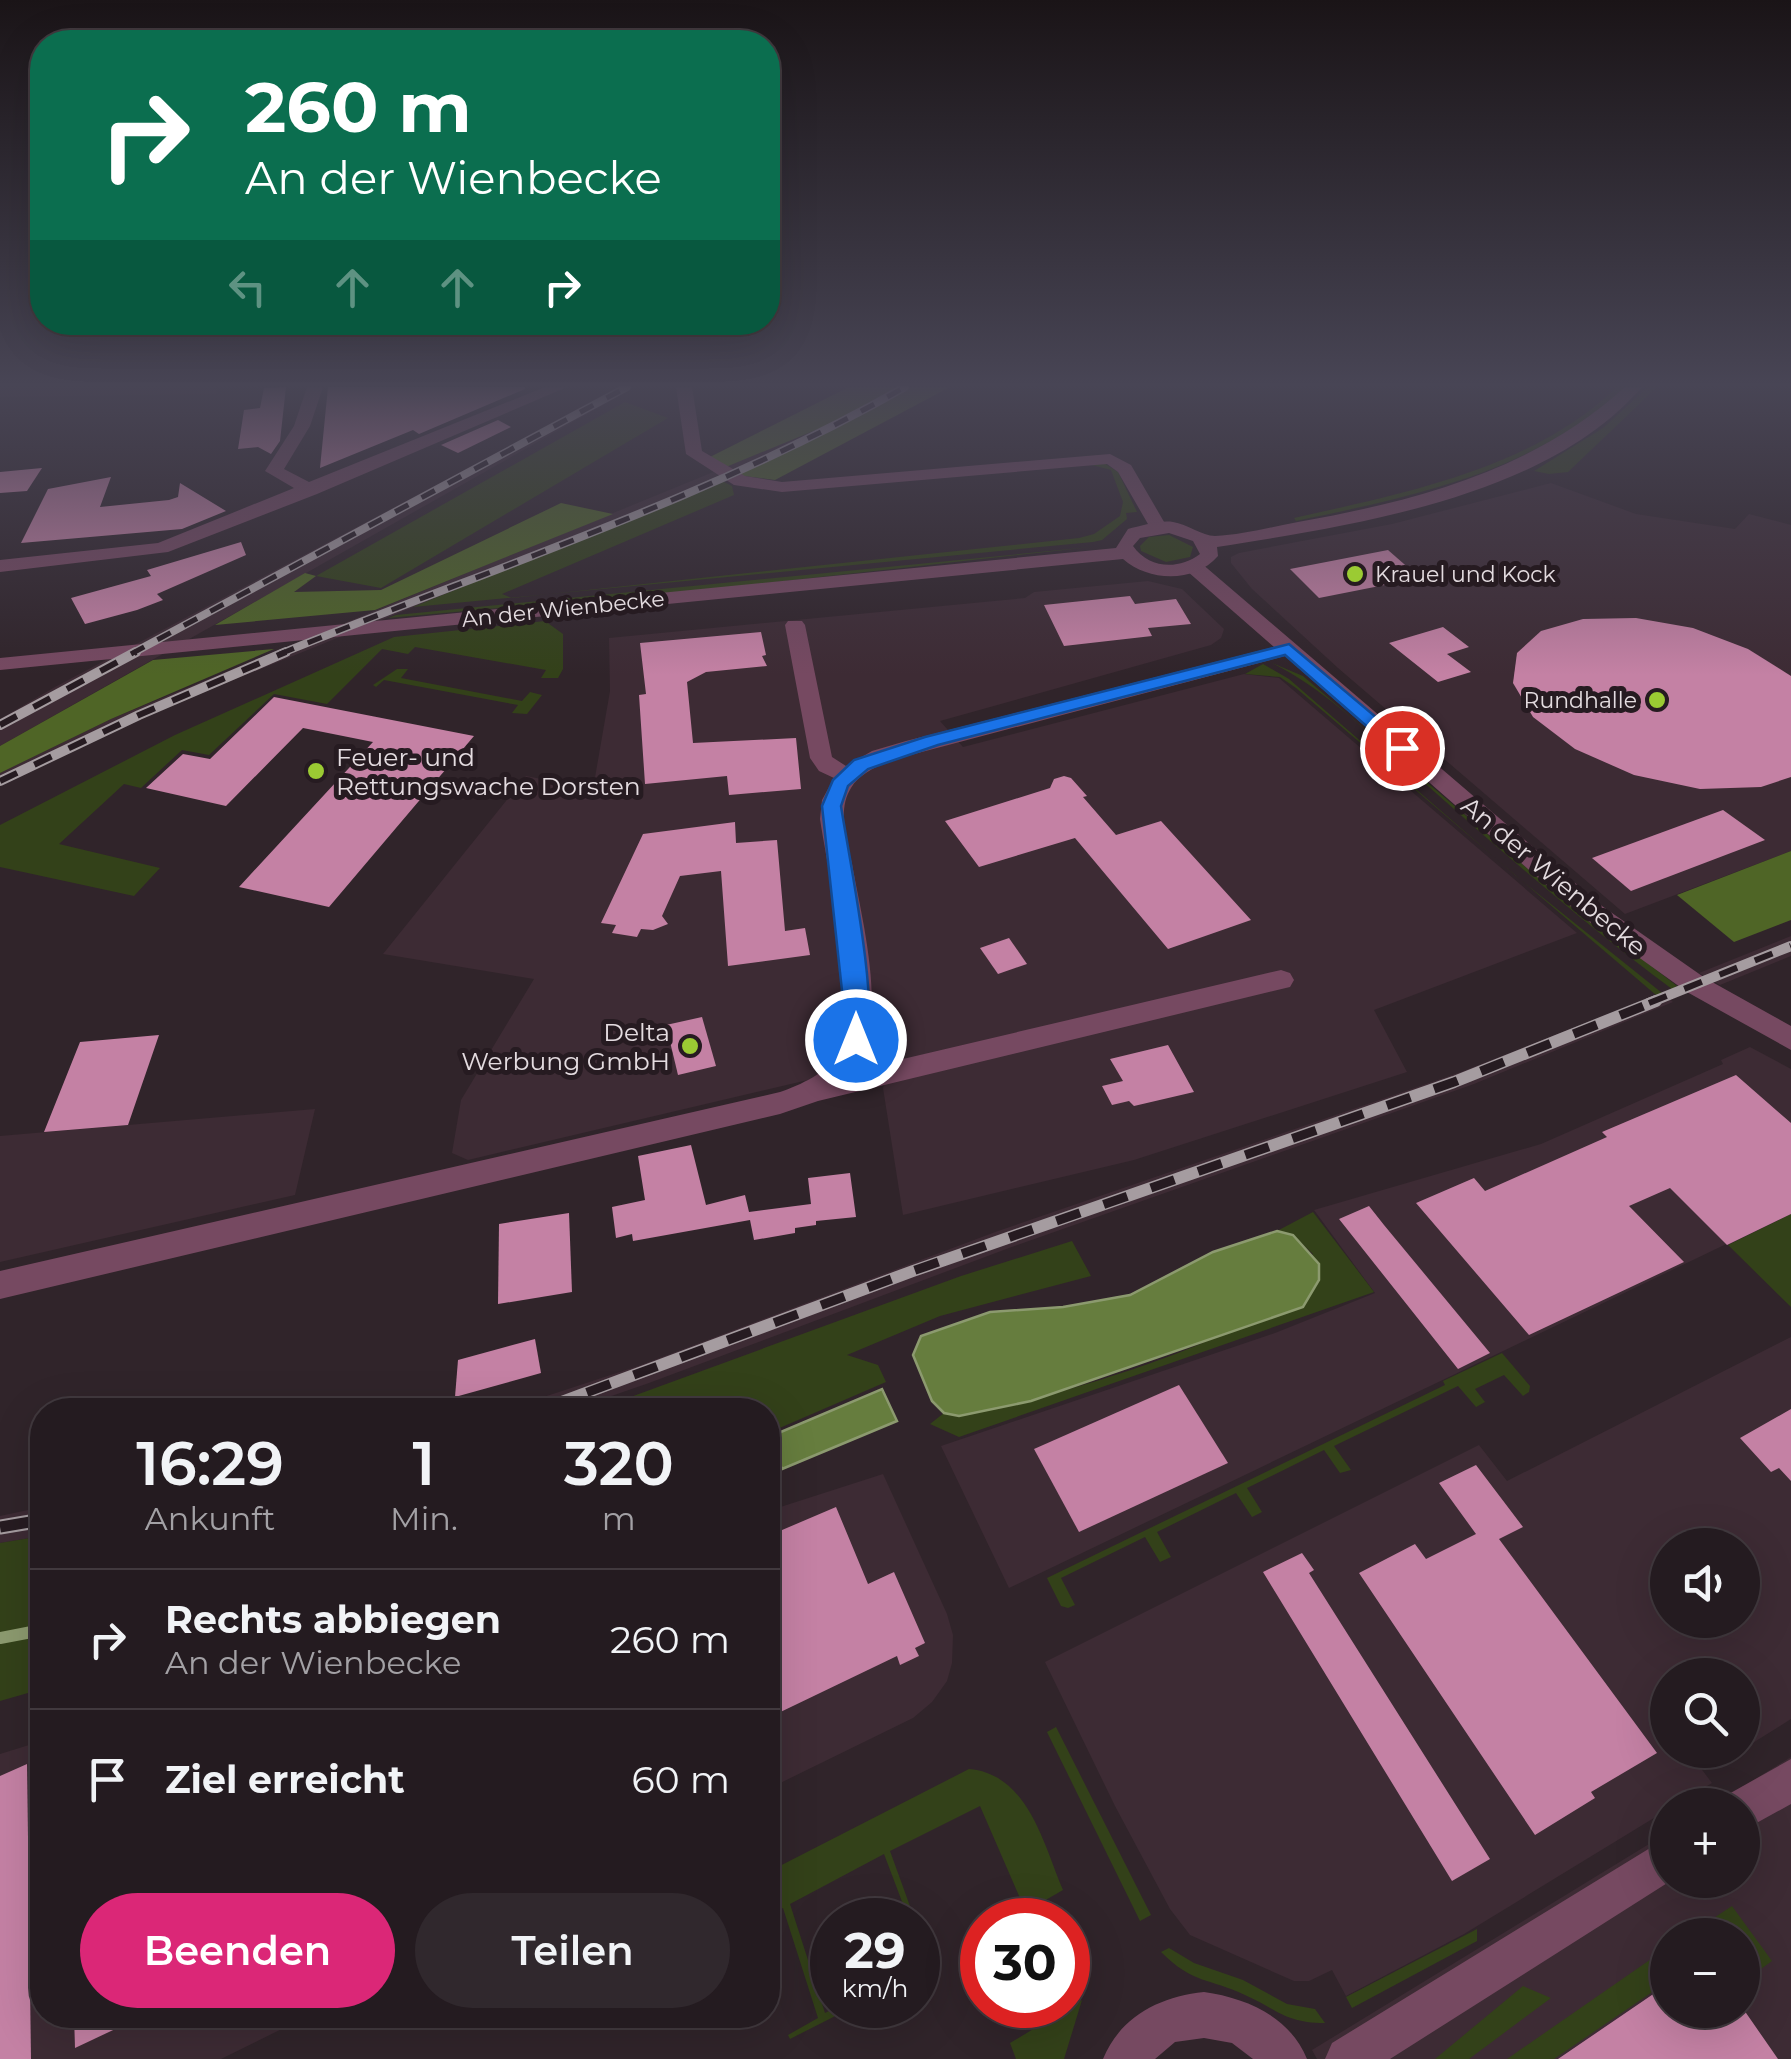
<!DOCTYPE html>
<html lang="de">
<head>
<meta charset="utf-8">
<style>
	:root { --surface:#241b20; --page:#30282d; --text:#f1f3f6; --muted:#a3a1a5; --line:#41393e; --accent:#db2777 }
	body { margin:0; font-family:Montserrat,sans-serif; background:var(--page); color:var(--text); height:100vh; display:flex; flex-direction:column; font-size:38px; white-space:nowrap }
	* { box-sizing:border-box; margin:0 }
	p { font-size:32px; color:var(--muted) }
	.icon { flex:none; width:55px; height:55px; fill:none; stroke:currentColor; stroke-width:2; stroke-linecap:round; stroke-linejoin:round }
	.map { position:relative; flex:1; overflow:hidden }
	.drawer { position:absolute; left:30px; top:1398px; width:750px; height:630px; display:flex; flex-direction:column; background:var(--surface); border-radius:40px; box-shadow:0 10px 40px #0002,0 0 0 2px var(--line) }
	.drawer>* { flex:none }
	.guide { position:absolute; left:30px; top:30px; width:750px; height:305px; border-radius:40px; box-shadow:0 10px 40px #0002,0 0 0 2px var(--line); background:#0b6e4f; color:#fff; overflow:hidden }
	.tools { position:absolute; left:1650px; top:1528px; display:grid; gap:20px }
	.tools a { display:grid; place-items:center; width:110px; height:110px; border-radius:50%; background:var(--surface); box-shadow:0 10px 40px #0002,0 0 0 2px var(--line); font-size:50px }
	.speed { position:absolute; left:810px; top:1898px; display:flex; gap:20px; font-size:50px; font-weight:700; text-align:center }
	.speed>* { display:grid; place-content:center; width:130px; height:130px; border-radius:50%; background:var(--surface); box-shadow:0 10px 40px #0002,0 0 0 2px var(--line); line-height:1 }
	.speed small { font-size:25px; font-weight:400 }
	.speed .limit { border:15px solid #d22; background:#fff; color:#111 }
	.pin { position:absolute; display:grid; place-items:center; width:85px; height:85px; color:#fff; margin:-42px; border:5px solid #fff; border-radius:50%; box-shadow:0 2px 10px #0007 }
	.me { position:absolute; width:110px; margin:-55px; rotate:0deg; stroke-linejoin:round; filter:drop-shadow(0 0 8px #0008) }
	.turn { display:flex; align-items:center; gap:35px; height:210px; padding:0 50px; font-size:45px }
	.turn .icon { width:130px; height:130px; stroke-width:2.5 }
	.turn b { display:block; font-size:70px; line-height:85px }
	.lanes { display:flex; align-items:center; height:95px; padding:0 50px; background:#0003; justify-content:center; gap:50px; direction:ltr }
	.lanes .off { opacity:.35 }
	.eta { display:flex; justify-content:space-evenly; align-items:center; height:170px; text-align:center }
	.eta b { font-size:60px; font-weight:600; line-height:70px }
	.primary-button { display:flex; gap:20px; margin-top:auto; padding:20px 50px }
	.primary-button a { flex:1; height:115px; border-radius:60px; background:var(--accent); color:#fff; font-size:40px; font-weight:600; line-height:115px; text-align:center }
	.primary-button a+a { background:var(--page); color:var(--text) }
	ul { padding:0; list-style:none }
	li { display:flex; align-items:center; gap:30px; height:140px; padding:0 50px; border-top:2px solid var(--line) }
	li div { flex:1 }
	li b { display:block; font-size:38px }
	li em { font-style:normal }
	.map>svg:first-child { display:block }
</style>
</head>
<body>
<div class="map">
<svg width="1791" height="2059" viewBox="0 0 1791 2059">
	<rect width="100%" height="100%" fill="#30242a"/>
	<g fill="#3d2b34" fill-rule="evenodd">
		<path d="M0,387H217L216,394L0,397Z"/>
		<path d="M621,387H635L0,746V719L55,687Z"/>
		<path d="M898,387H912L843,425L716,484L135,720L0,786V773L111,719L835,422Z"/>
		<path d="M1551,483L1636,514L1735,529L1749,514L1791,525V851L1625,914L1338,668L1252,589L1231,563V557L1239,553L1392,524Z"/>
		<path d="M1148,581L1182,589L1224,629L1221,638L1211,645L940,721L963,747L1244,674L1279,678L1577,933L1374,1010L1407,1072L1134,1160L903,1215L883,1088L893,1060L468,1160L452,1153L461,1100L534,979L383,954L526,776L593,789L610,691L609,638L1025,598L1034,592Z"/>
		<path d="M1791,936V956L1720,985L1699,973Z"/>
		<path d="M1662,993L1673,1002L1474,1084L1009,1248L649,1383L571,1410H504L641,1365L998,1231L1461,1072Z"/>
		<path d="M1750,1047L1791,1069V1213L1009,1588L941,1446L1275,1333L1375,1293L1314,1210L1541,1144L1723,1064L1721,1060Z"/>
		<path d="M315,1109L295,1195L0,1262V1136Z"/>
		<path d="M1791,1337V1719L1743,1749L1742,1675H1668V1750H1687L1712,1783L1676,1805H1668L1667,1810L1464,1934L1346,1996L1332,1970L1309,1981H1294L1190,1935L1170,1909L1115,1806L1045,1662L1479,1445L1507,1481ZM1668,1545H1742V1620H1668Z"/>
		<path d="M883,1474L947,1614L953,1635L952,1663L947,1681L932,1702L913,1718L768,1789V1511Z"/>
		<path d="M42,1507V1536L0,1543V1516Z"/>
		<path d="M42,1741V2015H310L221,2059H0V1754Z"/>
		<path d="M1791,1757V2059H1317L1312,2050L1667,1833L1668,1880H1742V1805H1713ZM1668,1935H1742V2010H1668Z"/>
	</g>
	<g fill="#334119">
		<path d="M1617,387H1624C1539,471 1409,497 1296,521L1294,518C1405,493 1532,469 1617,387Z"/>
		<path d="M1648,387H1657L1568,472L1549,474L1534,471L1603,428Z"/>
		<path d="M625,402L668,418L381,588L316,576Z"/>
		<path d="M1104,463L1118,472L1137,512L1126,513L1127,519L1102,540L1093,542L413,607L722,481L732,486L734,495L502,594L512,598L1079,538L1094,534L1120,516L1123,502L1111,470L1088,464Z"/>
		<path d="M1169,535L1193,547L1190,557L1166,562L1141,551L1140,546L1149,537Z"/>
		<path d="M1091,547L713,589L388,618L396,615Z"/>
		<path d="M545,621L563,634V669L558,678H541L546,670L415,647L408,654L382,649L327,704L274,694L209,755L182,750L141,788L124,784L59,844L160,868L134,896L0,867V825L175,735L394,637Z"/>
		<path d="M1272,663L1303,676L1548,886L1677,986L1672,989C1587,926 1508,857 1429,787C1382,746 1328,690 1272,663Z"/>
		<path d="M1263,664L1289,679L1516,876L1662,993L1656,995L1296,688L1280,677L1245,674Z"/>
		<path d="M397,669H408L401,678L522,701L530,692L542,695L527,714L512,713L518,705L384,680L376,687L373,685Z"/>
		<path d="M1313,1212L1374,1292L959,1437L930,1424L944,1413C982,1421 1193,1355 1227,1330C1258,1308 1285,1279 1313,1254L1293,1235L1277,1231Z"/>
		<path d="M1791,1214V1307L1728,1245Z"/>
		<path d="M1072,1241L1091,1276L940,1316L847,1355L878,1365L886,1382L768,1433V1410H595L961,1276Z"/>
		<path d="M1502,1353L1530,1386L1529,1392L1523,1396L1504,1375L1475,1389L1485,1402L1476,1407L1458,1386L1334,1446L1351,1470L1340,1473L1324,1450L1247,1488L1262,1512L1252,1517L1236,1493L1157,1532L1171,1557L1160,1562L1145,1537L1061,1578L1075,1605L1068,1608L1061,1606L1047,1578L1445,1385L1443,1381Z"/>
		<path d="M42,1536V1689L0,1701V1543Z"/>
		<path d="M1056,1727L1151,1915L1140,1921L1047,1732Z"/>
		<path d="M969,1769C1028,1774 1043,1843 1063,1890L1011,1920H996L1023,1905L980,1806L890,1851L915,1920H909L884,1854L790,1904L825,2013L841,2005L855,2006L790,2039L788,2035L818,2018L783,1908L768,1915V1872Z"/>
		<path d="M1732,1906L1772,1961L1743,1982L1742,1935H1688Z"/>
		<path d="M1477,1929V1941L1352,2008L1346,1997Z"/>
		<path d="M1169,1948L1194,1963L1243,1980L1287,2004L1315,2009L1325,2023C1286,2023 1278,2010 1245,1995C1209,1978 1193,1984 1161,1952Z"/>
		<path d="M1667,1948V1982L1554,2059H1507Z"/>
		<path d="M1523,1986L1551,1998L1469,2059H1435Z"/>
		<path d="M1082,2000L1064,2059H1016L1010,2043Z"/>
	</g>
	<g fill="#4f6526">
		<path d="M849,387H898L835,422L726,467L708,458Z"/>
		<path d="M912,387H950L775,480L736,475Z"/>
		<path d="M561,503L613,514L375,610L215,625L305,573L316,576L294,592L381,590Z"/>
		<path d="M274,649L111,719L0,773V746L153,660Z"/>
		<path d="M1791,851V920L1734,942L1677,895Z"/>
	</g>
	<g fill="#667d3e" stroke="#8c9a6f" stroke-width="2.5">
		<path d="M1277,1231L1293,1235L1319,1264V1280L1303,1307L1031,1401L959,1416L944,1413L932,1401L913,1355L921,1336L990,1312L1063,1307L1130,1295L1213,1252Z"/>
		<path d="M882,1389L897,1421L782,1469L769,1437Z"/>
	</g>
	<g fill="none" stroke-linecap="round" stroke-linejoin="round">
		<path stroke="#8c9a6f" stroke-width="12" d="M0,1638L42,1630"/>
	</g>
	<g fill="#c481a4">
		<path d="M286,387L280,441L271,454L258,447L238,449L244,410L260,408L264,388Z"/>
		<path d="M328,387H525V389L419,434L413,430L320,468Z"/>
		<path d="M498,420L511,427L458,453L441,445Z"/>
		<path d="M42,468L27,491L0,493V472Z"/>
		<path d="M111,477L100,507L169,500L178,497L180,483L226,511L182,529L21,543L48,489Z"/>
		<path d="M241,542L246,555L157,594L163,600L137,610L85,624L71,598L151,576L147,570Z"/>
		<path d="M1388,550L1420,578L1319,598L1290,569Z"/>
		<path d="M1130,596L1135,604L1176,599L1191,624L1148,628L1152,636L1064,646L1044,605Z"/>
		<path d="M1636,618L1693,628L1748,649L1791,676V777L1761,787L1700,789L1634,775L1575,749L1533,717L1513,683L1517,653L1541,631L1583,619Z"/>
		<path d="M1443,627L1469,647L1447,654L1471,672L1438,682L1389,643Z"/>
		<path d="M761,632L766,655L762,656L767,666L706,672L687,682L693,743L796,738L801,789L729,795L727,776L645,784L639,695L646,694L640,643Z"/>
		<path d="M274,697L474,736L329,907L239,887L373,742L303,728L226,806L146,788L183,754L210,759Z"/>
		<path d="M1064,776L1071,778L1087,796L1083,797L1116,835L1161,821L1251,920L1168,949L1075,838L979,867L945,821L1050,788L1054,779Z"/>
		<path d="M1723,810L1765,840L1631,891L1592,858Z"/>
		<path d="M735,822L736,843L777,840L785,931L805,928L810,955L728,966L721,871L680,876L662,916L668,924L653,930L641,929L637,937L612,933L616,925L601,923L643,834Z"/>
		<path d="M1009,938L1027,964L998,974L980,948Z"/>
		<path d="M702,1017L716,1066L678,1075L666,1025Z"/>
		<path d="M159,1035L128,1125L44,1132L80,1042Z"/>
		<path d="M1168,1045L1194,1092L1134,1106L1129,1101L1112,1105L1102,1086L1123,1081L1110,1059Z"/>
		<path d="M1736,1075L1791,1123V1214L1727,1245L1670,1188L1629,1206L1684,1262L1529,1335L1416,1203L1474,1178L1485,1191L1607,1137L1602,1132Z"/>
		<path d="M691,1145L706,1205L745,1195L749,1212L811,1204L808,1178L850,1173L856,1217L816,1221V1225L795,1228V1233L754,1240L750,1220L633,1241L632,1234L616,1238L612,1207L645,1200L638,1156Z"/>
		<path d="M1369,1206L1384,1225L1490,1353L1458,1369L1339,1219Z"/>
		<path d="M569,1213L572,1292L498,1304L499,1224Z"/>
		<path d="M535,1339L541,1373L455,1397L458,1360Z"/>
		<path d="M1179,1385L1228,1463L1079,1532L1034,1449Z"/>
		<path d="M1791,1409V1481L1779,1468L1771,1472L1740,1438Z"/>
		<path d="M1476,1465L1523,1527L1499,1539L1657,1753L1591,1792L1595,1798L1535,1835L1359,1573L1415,1544L1426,1559L1476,1534L1439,1483Z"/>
		<path d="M836,1507L868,1584L894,1572L925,1643L915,1648L919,1656L900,1665L897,1656L768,1718V1536Z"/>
		<path d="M1302,1553L1314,1570L1309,1573L1490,1859L1452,1881L1263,1572Z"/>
		<path d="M27,1764L31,2059H0V1776Z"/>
		<path d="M1668,1984V2010H1744L1778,2059H1558Z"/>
		<path d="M74,2015H145L75,2048Z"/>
	</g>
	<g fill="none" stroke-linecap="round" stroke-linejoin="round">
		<g fill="#764961" fill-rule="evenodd">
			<path d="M307,387H323L310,426L284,469L309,482L545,387H567L317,494L168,552L0,572V560L158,543L294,488L265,471L294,426Z"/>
			<path d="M676,387H692L702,451L745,476L782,482L1110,454L1131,465L1167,527L1164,531H1152L1118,472L1107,464L782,492L734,485L686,454Z"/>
			<path d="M1194,561L1201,563L1602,906L1705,978L1791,1026V1050L1687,992L1584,918L1285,656L888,761C875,768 859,774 851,788C837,810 847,840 852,864C862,920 889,1020 856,1070L1281,970L1290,973L1294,980L1290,987L818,1101L780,1114L0,1299V1271L780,1092C800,1085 828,1073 837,1053C860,1005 828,873 820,819L822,800L834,778L819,771L810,758L785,625L788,621H802L805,625L832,757L846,766L872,751L906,741L1274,647L1187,571L1184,567Z"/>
			<path d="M1791,1759V1804L1742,1831V1805H1723L1727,1795Z"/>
			<path d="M1668,1837V1880H1672L1390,2059H1325L1332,2043Z"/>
			<path d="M1204,1992C1247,1998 1290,2017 1307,2059H1253L1232,2043L1204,2038L1175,2042L1155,2059H1103C1121,2016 1159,1997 1204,1992Z"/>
		</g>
		<path fill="#764961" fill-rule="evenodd" d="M1625,387H1642C1546,498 1354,525 1217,547L1218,556C1195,583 1149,582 1123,559L0,670V658L1116,548L1128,529C1141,526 1159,520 1173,522C1187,524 1202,536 1215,536C1242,535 1271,527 1298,522C1416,501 1534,470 1625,387ZM1169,533L1193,541L1200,554C1179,570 1149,569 1133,546L1140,538Z"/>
		<g stroke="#a59ca0" stroke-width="8">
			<g id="rail-far3">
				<path d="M131,654L627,387"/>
				<path d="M280,654C489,569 709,499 905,387"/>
			</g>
		</g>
		<g stroke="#a59ca0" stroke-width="10">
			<g id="rail-far2">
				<path d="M0,725L136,652"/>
				<path d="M0,781L139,715L286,652"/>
				<path d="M1649,1003L1791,946"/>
			</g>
		</g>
		<g stroke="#a59ca0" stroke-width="12">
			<path id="rail-far1" d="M540,1410L913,1271L1454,1082L1656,1001"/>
		</g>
		<g stroke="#a59ca0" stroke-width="15">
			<path id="rail" d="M0,1527L42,1520"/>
		</g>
		<use href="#rail-far3" stroke="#261b21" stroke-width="5" stroke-dasharray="15" stroke-linecap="butt"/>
		<use href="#rail-far2" stroke="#261b21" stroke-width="6" stroke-dasharray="19" stroke-linecap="butt"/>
		<use href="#rail-far1" stroke="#261b21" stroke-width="9" stroke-dasharray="25" stroke-linecap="butt"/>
		<use href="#rail" stroke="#261b21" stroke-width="11" stroke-dasharray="34" stroke-linecap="butt"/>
	</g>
	<linearGradient id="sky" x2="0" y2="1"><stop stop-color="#1a1417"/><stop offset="0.57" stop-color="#484555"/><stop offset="1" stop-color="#484555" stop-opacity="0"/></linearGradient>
	<rect width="1791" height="675" fill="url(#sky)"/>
	<path fill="#1a73e8" stroke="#114b97" stroke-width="2.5" d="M1289,644L1408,744V751H1395L1285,655L938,745L868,769L848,786L841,806C848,852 881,1012 865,1046H848L822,806L833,780L854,760L925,737Z"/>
	<g fill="#9bcb33" stroke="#261b21" stroke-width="4">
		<circle cx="1355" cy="574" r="10"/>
		<circle cx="1657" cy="700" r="10"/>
		<circle cx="316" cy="771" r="10"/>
		<circle cx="690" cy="1046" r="10"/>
	</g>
	<g text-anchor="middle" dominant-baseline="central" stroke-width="10" stroke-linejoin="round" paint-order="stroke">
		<g font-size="22" fill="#e4dce0" stroke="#261b21" text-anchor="start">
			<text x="1375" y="574">Krauel und Kock</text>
			<text x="1637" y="700" text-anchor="end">Rundhalle</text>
		</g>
		<g font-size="22" fill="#e4dce0" stroke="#261b21">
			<text transform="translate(563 609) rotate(-6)">An der Wienbecke</text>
		</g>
		<g font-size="25" fill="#e4dce0" stroke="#261b21" text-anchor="start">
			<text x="336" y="757">Feuer- und<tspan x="336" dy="29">Rettungswache Dorsten</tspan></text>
			<text x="670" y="1032" text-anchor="end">Delta<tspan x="670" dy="29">Werbung GmbH</tspan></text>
		</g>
		<g font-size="25" fill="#e4dce0" stroke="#261b21">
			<text transform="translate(1554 876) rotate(40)">An der Wienbecke</text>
		</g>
	</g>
</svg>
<div class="tools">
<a><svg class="icon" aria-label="sound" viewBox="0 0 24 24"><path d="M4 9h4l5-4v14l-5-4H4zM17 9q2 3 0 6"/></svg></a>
<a><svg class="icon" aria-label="search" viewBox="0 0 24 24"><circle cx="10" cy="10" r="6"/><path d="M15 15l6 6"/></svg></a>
<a>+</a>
<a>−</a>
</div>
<div class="speed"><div>29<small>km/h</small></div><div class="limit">30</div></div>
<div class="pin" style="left:1402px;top:748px;background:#d93025"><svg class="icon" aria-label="arrive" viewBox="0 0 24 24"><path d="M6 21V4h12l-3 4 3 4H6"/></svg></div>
<svg class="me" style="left:856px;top:1040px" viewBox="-20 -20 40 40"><circle r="17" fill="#1a73e8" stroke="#fff" stroke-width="3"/><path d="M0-11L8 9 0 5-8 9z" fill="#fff"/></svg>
<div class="guide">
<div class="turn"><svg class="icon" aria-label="right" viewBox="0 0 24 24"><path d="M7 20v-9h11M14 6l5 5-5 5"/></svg><div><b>260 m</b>An der Wienbecke</div></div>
<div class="lanes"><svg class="icon off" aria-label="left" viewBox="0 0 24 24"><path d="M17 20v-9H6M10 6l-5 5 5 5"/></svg><svg class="icon off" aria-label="ahead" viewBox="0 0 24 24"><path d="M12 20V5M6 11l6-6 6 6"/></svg><svg class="icon off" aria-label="ahead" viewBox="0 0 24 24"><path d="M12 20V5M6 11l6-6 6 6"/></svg><svg class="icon" aria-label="right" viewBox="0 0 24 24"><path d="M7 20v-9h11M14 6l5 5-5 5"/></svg></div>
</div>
<section class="drawer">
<div class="eta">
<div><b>16:29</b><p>Ankunft</p></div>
<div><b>1</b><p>Min.</p></div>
<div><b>320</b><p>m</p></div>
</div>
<ul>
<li><svg class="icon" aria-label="right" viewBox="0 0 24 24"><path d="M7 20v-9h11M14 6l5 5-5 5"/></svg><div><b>Rechts abbiegen</b><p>An der Wienbecke</p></div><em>260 m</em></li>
<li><svg class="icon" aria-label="arrive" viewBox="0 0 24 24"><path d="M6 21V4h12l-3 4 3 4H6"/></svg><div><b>Ziel erreicht</b></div><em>60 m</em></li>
</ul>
<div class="primary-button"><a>Beenden</a><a>Teilen</a></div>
</section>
</div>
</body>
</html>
